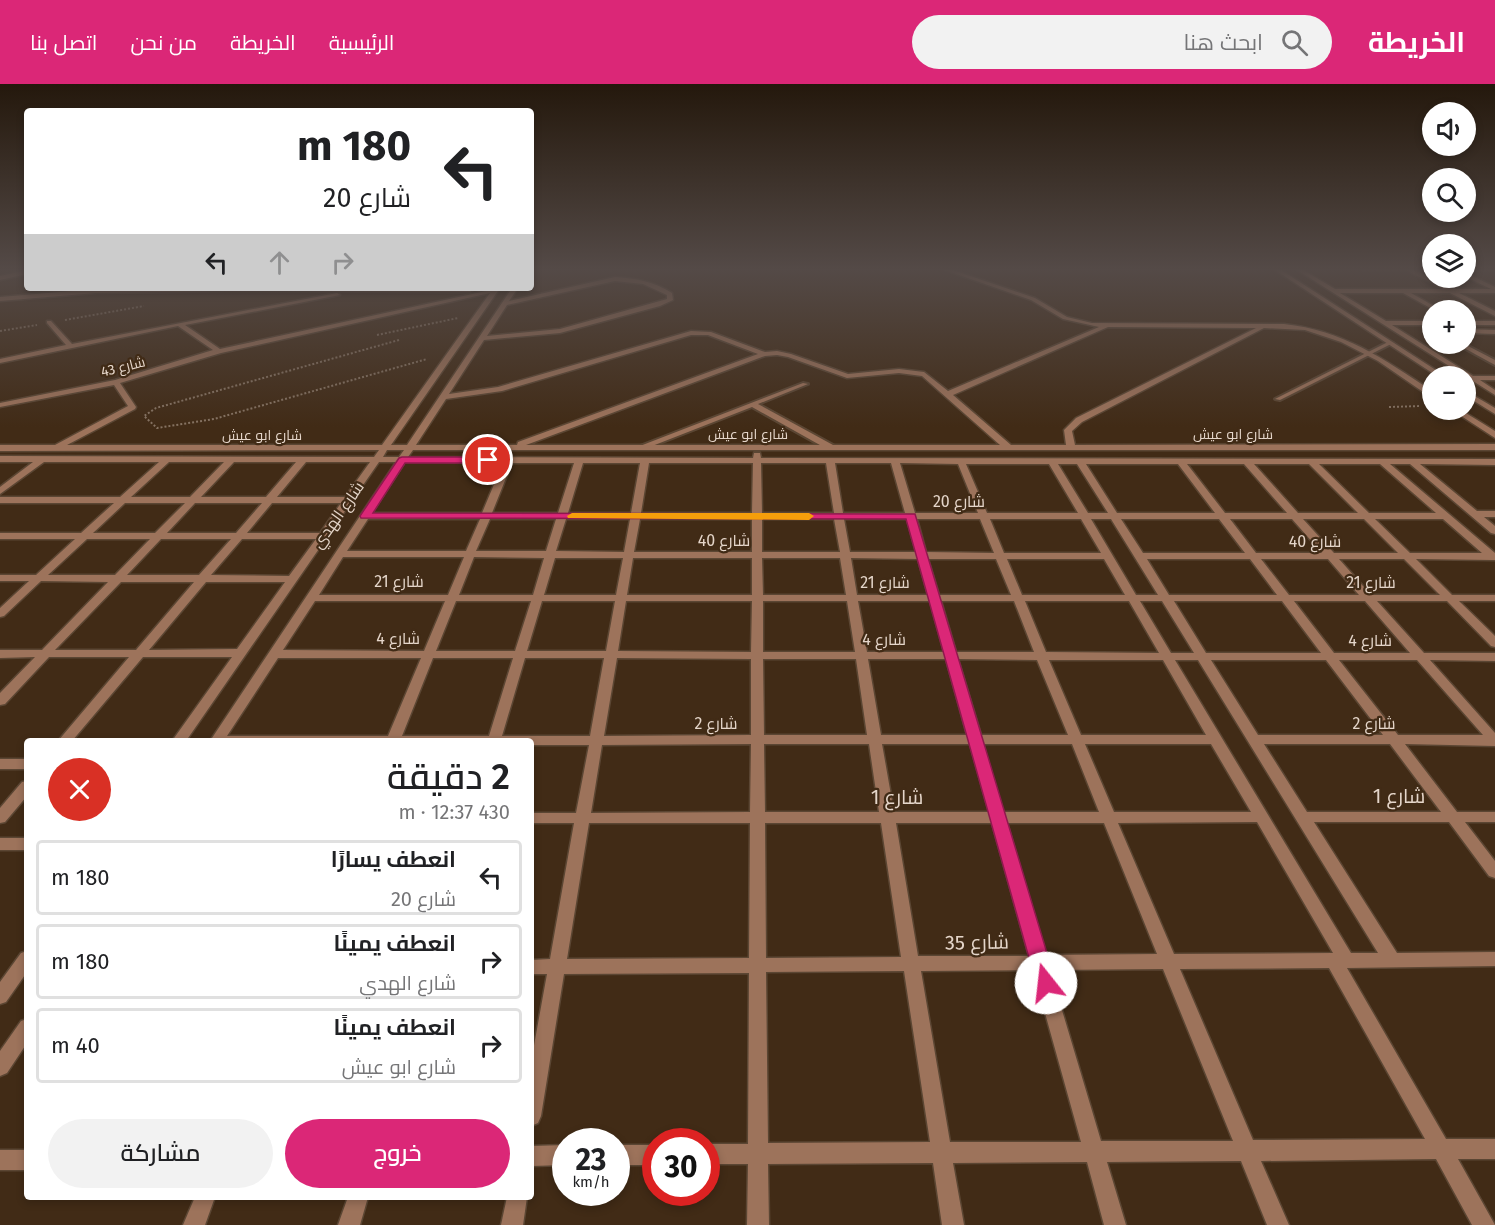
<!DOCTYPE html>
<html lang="ar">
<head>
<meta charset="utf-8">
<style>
	:root { --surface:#fff; --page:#f2f2f2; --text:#202124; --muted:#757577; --line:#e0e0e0; --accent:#db2777 }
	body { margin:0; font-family:"Fira Sans",Cairo,sans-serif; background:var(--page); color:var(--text); direction:rtl; height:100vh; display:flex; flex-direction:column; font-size:22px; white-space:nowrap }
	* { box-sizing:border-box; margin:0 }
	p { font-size:20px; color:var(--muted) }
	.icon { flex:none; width:33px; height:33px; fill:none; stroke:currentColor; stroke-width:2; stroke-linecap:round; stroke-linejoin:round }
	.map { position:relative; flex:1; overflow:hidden; direction:ltr }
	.details { position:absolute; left:24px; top:654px; width:510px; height:462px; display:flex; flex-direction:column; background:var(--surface); border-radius:6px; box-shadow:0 3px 9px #0003; direction:rtl }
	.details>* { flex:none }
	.top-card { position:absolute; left:24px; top:24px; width:510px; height:183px; border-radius:6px; box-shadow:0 3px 9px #0003; direction:rtl; background:#fff; color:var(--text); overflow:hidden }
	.buttons { position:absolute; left:1422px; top:18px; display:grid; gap:12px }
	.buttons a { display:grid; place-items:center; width:54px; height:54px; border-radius:50%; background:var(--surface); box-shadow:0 3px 9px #0003; font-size:30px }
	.speed { position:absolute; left:552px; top:1044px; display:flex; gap:12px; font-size:30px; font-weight:700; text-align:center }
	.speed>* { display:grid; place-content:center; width:78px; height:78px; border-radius:50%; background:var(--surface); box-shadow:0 3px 9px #0003; line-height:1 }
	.speed small { font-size:15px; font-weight:400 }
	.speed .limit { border:9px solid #d22; background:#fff; color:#111 }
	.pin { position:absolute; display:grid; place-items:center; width:51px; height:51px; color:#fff; margin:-26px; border:3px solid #fff; border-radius:50%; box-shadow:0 2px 6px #0007 }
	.me { position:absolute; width:66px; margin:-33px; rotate:344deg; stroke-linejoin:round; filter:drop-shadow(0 0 4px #0008) }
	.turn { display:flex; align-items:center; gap:21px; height:126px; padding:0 24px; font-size:27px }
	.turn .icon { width:78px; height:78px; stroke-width:2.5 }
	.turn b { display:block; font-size:42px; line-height:51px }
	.lanes { display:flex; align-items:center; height:57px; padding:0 24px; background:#0003; justify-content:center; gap:30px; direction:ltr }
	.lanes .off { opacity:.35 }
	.round { display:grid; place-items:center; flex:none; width:63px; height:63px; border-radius:32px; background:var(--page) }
	.headline { display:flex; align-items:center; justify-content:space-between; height:102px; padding:0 24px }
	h1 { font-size:36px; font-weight:600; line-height:45px }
	.cta { display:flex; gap:12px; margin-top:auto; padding:12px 24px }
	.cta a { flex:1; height:69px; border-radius:36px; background:var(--accent); color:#fff; font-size:24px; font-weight:600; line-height:69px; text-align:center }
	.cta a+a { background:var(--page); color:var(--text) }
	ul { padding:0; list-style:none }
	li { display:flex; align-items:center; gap:18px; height:75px; margin:0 12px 9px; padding:0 12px; border:3px solid var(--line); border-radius:6px }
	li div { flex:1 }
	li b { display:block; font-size:22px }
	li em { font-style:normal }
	header { display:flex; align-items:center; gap:36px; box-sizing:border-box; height:84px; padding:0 30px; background:var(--accent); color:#fff }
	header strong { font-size:28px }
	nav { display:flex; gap:33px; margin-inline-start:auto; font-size:21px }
	.search { width:420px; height:54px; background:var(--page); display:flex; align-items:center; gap:15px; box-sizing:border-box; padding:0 21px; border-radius:33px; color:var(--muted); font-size:22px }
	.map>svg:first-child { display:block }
</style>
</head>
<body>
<header>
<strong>الخريطة</strong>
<div class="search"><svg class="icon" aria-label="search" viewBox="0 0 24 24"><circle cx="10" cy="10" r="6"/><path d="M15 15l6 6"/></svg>ابحث هنا</div>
<nav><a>الرئيسية</a><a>الخريطة</a><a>من نحن</a><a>اتصل بنا</a></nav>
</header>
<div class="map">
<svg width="1495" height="1141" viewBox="0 0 1495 1141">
	<rect width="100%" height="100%" fill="#412b16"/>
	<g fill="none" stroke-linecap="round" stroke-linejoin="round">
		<g stroke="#5b4633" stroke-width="4">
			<g id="service">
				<path d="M1388,258L1393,259L1280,316L1275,315Z"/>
				<path d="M1464,262H1468L1495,276V281L1464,264Z"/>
				<path d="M803,299L808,300L758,320L833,361V365H827L752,323L647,364L640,362Z"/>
			</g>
		</g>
		<g stroke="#5b4633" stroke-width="3">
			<g id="minor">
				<path d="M939,184H947L1035,214L1067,233L1092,239L1284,240C1343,246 1384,275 1432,307V312H1429L1378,277L1341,258L1305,246L1264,244L1082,338L1072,347L1075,361L1495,360V366H413L408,373L753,374L754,369H760L761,374L1495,375V381L1420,380L1477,427H1495V433H1484L1495,442V450L1491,449L1410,380H1390L1495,469V476H1493L1416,475L1452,511H1495V517H1459L1495,552V563L1491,562L1447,517H1377L1424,569H1495V577L1430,576L1495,649V662L1405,660L1457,728H1495V738H1465L1495,777V794L1489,792L1449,738H1314L1397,869L1495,868V882L1347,884L1446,1055H1495V1075H1458L1495,1141H1472L1436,1075L1261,1077L1289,1141H1267L1241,1077L1107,1078L1126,1141H1104L1087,1078L953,1079L964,1141H942L933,1079L768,1080L769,1141H747L748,1080H706V1060H748L749,889L564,890L541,1032L538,1039L531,1042V978L547,890H531V876L550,875L574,739H531V729H576L589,661H531V657H210L396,378H379L186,657H172L232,573H143L72,657H58L129,573H49L5,620L0,621V609L35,573L0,574V566H42L108,498L41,497L4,532L0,533V524L29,497H0V491H36L75,455H0V449H81L114,419H0V413H120L159,378H44L0,410V403L33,378H0V372L374,373L379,366L0,367V361H55L128,322L114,301L0,323V319L115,296L213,266L178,242L0,279V275L66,261L47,239V237H51L72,260L337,209L340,211L185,241L220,265L500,204L391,361H407L512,204H518L509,217L615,193C635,194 655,198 672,209L673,216L660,222L560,249L484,256L449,310L498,303L691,247L711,248L765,268L777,267L791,270L848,290L899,285L924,288L948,307L1099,243L1063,235L1031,216ZM615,197L643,200L667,211V215L560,245L487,252L507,221ZM490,209L382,361H67L135,325L136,323L120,299L221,269ZM1108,243L1256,244L1076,334L1064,346L1066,361H1011L953,311ZM691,251H708L758,270L518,358L517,361H416L446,315L502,307ZM777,271L788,273L847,294L899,289L922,292L1000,361H526L765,272ZM387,366H404L399,373H383ZM169,378H224L190,413H131ZM234,378H296L266,413H201ZM306,378H370L345,413H277ZM405,378L503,379L482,429H372ZM512,379H574L558,429H492ZM583,379H640L631,429H568ZM649,379H753L752,429H641ZM761,379H826L834,429H762ZM835,379H891L905,429H843ZM900,379L958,380L978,429H915ZM966,380H1049L1078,429H987ZM1058,380H1077L1108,429H1088ZM1086,380H1178L1215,429H1117ZM1187,380H1244L1287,429H1225ZM1254,380H1309L1358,429H1298ZM1319,380H1380L1436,429H1369ZM125,419H185L155,449H93ZM195,419H262L236,449H167ZM272,419H341L320,449H247ZM368,435H480L466,467H347ZM490,435H556L546,467H476ZM566,435H630L624,468L556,467ZM640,435H752V468H634ZM762,435H834L840,468H762ZM844,435H907L916,468H850ZM917,435H980L994,469L926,468ZM990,435H1081L1101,469H1004ZM1091,435H1111L1158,511H1136ZM1121,435H1219L1245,469H1143ZM1230,435H1292L1322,469H1256ZM1303,435H1364L1398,469H1334ZM1375,435H1443L1482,469H1410ZM87,455H150L115,491H48ZM161,455H231L199,491H127ZM242,455H316L289,492L211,491ZM343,473H464L448,511H319ZM474,473L544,474L533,511H459ZM555,474H623L616,511H544ZM633,474H752V511H627ZM762,474H840L846,511H763ZM851,474L918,475L928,511H857ZM928,475H996L1011,511H939ZM1007,475H1104L1125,511H1022ZM1147,475H1250L1277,511H1169ZM1261,475H1328L1359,511H1289ZM1339,475H1404L1440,511H1371ZM121,498H194L136,566H55ZM206,498H285L237,565L149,566ZM315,517H445L424,567L283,566ZM456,517H531L515,567H436ZM542,517H615L606,567H527ZM626,517H752L751,568L618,567ZM763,517H847L855,568H763ZM858,517H930L944,568H867ZM941,517H1014L1034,568H956ZM1025,517H1129L1159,569L1046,568ZM1140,517H1162L1194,569H1171ZM1174,517H1282L1321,569H1206ZM1294,517H1365L1410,569H1334ZM278,574H421L388,652H227ZM433,574H513L489,652H402ZM525,574H604L590,652H502ZM617,574L751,575V651L604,652ZM763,575H856L867,651H764ZM868,575H946L967,651H881ZM958,575L1037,576L1068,651H981ZM1049,576H1163L1206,651H1081ZM1175,576H1198L1378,869H1351ZM1211,576H1326L1383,651H1258ZM1339,576H1417L1483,651H1398ZM751,660L750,728L591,729L602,661ZM764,660H869L879,728H765ZM882,660H970L989,728H894ZM983,660H1072L1099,728H1003ZM1085,660H1211L1251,728H1114ZM1264,660H1390L1441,728H1307ZM1257,738L1333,869L1174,870L1118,739ZM589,739H750L749,874L567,875ZM765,739H881L901,873L766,874ZM896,739H992L1029,872H918ZM1007,739H1104L1157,870L1046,871ZM1329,884L1425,1055L1253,1056L1180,885ZM1163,885L1233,1057H1101L1050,886ZM1033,886L1081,1058H950L921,887ZM904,887L930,1058L768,1059L766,888Z"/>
				<path d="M1272,184H1278L1445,292H1437Z"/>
				<path d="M1294,184H1300L1335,205H1443L1406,186H1363L1360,184H1432V186H1415L1452,205H1491L1466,193V189L1495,203V209H1459L1495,227V232L1450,209H1411L1441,226H1434L1403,209H1340L1386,237H1432V241H1392L1473,292H1495V296H1480L1495,306V311Z"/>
				<rect x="1466" y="184" width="29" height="2"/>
				<path d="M27,186V190L0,196V192Z"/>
				<path d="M174,204H470L473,206L470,208L226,207L96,209L0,217V213L96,205Z"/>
				<rect x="1466" y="237" width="29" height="4"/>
				<path d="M1466,245L1495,246V250L1466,249Z"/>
				<path d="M1466,307L1495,324V330L1466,312Z"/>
				<path d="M1452,326H1461L1495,347V354Z"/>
				<rect x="0" y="675" width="27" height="10"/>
				<path d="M27,697V712L5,738L0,739V724L22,698Z"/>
				<rect x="0" y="754" width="27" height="12"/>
				<path d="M27,867V888L6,918L0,920V898L21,869Z"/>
				<path d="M27,935V959L7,989L0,992V967L21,937Z"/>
				<path d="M566,1061V1081L531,1082V1062Z"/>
				<rect x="616" y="1061" width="40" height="20"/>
				<rect x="0" y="1066" width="27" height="20"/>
				<path d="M195,1113H215L205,1141H183Z"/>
				<path d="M348,1113H368L360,1141H338Z"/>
				<path d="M507,1113H527L523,1141H501Z"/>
			</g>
		</g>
		<g stroke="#867362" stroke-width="2" stroke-dasharray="2 2" stroke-linecap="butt">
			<path d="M65,236L144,222"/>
			<path d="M0,247L37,241"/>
			<path d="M377,251L458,234"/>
			<path d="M399,256L156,324L144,332L157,344L214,335L427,275"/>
			<path d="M1389,323L1421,322"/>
		</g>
		<use href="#service" fill="#9d735b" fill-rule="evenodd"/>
		<use href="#minor" fill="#9d735b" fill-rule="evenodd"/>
	</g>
	<linearGradient id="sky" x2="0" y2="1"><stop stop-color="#24180c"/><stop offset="0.54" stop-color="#544a47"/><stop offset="1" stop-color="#544a47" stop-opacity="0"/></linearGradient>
	<rect width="1495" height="343" fill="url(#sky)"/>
	<path fill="#db2777" stroke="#8e194d" stroke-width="1.5" d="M402,373H488L493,376L488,379H405L373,429L915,430L1056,899L1053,905L1046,908L1039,905L1036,899L906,435L361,434L360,432L399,374Z"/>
	<path fill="#f59e0b" d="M572,429H809L814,432L809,436L568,434L567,432Z"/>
	<g text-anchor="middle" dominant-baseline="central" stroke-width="4.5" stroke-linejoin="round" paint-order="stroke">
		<g font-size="14" fill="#e5d6ca" stroke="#412b16">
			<text transform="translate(123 283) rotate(-14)">شارع 43</text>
			<text x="748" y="350">شارع ابو عيش</text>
			<text x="1233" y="350">شارع ابو عيش</text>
			<text x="262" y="351">شارع ابو عيش</text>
		</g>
		<g font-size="16" fill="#e5d6ca" stroke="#412b16">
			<text x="959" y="417">شارع 20</text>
			<text transform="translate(338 431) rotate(-55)">شارع الهدي</text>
			<text x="724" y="456">شارع 40</text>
			<text x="1315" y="457">شارع 40</text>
			<text x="399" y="497">شارع 21</text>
			<text x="885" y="498">شارع 21</text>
			<text x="1371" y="498">شارع 21</text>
			<text x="398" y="554">شارع 4</text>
			<text x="884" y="555">شارع 4</text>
			<text x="1370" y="556">شارع 4</text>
			<text x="716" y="639">شارع 2</text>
			<text x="1374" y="639">شارع 2</text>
		</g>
		<g font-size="20" fill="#e5d6ca" stroke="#412b16">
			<text x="1399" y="712">شارع 1</text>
			<text x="897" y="713">شارع 1</text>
			<text transform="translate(977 858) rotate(-1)">شارع 35</text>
		</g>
	</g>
</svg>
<div class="buttons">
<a><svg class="icon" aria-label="sound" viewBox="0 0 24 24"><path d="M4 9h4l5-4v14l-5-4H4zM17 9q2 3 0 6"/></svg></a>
<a><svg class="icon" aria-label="search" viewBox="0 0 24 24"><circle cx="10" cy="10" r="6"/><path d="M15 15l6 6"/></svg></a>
<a><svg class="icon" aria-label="layers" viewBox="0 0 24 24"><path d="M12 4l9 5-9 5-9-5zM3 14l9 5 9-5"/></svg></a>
<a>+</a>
<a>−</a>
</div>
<div class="speed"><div>23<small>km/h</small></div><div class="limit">30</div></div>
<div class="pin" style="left:488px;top:376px;background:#d93025"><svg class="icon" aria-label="arrive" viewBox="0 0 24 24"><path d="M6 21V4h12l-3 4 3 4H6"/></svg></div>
<svg class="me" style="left:1046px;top:899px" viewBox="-20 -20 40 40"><circle r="19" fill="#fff"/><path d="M0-13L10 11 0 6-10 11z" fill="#db2777"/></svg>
<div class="top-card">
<div class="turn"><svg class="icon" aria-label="left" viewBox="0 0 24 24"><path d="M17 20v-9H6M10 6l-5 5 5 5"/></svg><div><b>180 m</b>شارع 20</div></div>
<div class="lanes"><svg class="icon" aria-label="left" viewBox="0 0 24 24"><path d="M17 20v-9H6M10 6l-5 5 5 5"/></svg><svg class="icon off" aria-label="ahead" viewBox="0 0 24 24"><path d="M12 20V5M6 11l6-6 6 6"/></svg><svg class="icon off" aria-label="right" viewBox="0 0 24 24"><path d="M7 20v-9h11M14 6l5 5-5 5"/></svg></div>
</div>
<section class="details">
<div class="headline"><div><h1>2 دقيقة</h1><p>430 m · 12:37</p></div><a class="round" style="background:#d93025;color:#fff"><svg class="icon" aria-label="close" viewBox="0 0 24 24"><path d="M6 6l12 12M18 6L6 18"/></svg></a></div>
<ul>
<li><svg class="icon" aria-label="left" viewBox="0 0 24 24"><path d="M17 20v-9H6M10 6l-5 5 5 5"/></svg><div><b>انعطف يسارًا</b><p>شارع 20</p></div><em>180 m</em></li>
<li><svg class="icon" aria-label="right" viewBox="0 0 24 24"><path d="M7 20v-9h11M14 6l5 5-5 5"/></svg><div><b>انعطف يمينًا</b><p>شارع الهدي</p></div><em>180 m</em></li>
<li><svg class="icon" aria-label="right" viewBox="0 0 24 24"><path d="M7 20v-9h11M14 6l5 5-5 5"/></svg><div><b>انعطف يمينًا</b><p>شارع ابو عيش</p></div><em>40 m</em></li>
</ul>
<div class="cta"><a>خروج</a><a>مشاركة</a></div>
</section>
</div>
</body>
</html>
